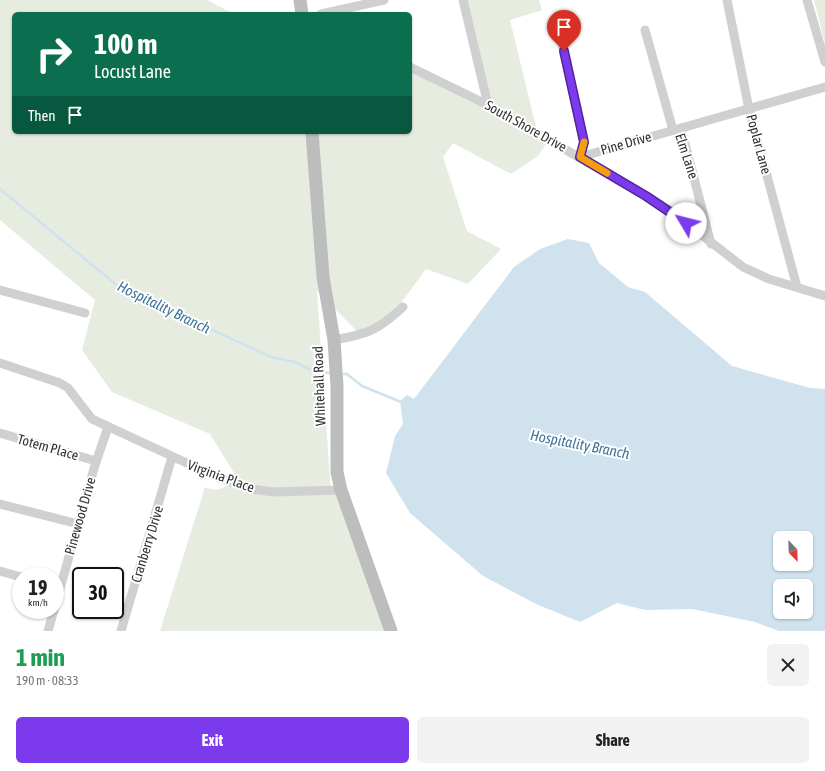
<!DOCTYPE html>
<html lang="en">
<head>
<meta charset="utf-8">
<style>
	:root { --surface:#fff; --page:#f2f2f2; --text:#222; --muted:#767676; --accent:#7c3aed }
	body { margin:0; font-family:"Asap Condensed",sans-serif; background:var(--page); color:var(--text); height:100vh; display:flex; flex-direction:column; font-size:15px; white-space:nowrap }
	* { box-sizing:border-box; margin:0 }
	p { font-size:13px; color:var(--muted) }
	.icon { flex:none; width:22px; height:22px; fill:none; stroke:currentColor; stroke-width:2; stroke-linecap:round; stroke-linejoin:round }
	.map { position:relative; height:631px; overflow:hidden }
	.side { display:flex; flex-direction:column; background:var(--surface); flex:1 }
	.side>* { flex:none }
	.guide { position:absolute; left:12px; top:12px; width:400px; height:122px; border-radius:6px; box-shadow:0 1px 3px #0004; background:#0b6e4f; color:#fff; overflow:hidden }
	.needle { width:26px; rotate:157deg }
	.fabs { position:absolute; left:773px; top:531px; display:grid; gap:8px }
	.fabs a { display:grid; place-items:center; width:40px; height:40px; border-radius:6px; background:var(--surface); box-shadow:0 1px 3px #0004; font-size:20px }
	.speed { position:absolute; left:12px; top:567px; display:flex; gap:8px; font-size:20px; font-weight:700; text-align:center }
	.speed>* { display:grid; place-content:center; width:52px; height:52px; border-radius:50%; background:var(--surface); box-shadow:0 1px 3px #0004; line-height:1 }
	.speed small { font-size:10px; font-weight:400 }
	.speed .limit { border:2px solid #111; border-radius:6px; background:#fff; color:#111 }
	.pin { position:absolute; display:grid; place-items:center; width:34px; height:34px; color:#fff; margin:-41px -17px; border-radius:50% 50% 50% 0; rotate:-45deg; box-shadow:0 0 4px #0007 }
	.pin .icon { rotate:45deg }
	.me { position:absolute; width:44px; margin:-22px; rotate:307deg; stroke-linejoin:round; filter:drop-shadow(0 0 3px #0008) }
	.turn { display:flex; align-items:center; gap:14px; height:84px; padding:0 16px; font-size:18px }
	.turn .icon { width:52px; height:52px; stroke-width:2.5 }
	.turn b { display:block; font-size:28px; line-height:34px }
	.then { display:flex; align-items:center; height:38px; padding:0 16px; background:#0003; gap:8px; font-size:15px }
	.round { display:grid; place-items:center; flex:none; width:42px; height:42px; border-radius:6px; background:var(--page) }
	.head { display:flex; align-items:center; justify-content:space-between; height:68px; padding:0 16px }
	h1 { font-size:24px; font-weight:700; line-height:30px; color:#1e9e55 }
	.primary-button { display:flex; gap:8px; margin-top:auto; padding:8px 16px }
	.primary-button a { flex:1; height:46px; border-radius:6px; background:var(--accent); color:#fff; font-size:16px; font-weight:700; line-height:46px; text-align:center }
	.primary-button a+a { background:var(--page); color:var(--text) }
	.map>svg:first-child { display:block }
</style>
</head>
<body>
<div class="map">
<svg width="825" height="631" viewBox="0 0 825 631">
	<rect width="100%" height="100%" fill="#fff"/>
	<g fill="#e6ecdf">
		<path d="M0,0H207L234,14H14V132H410V67L490,105L462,0H539L542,10L510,20L537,131L550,138L538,156L511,174L453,143L443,157L467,231L501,249L468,284L426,269L390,318L357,331L317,291L331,494L347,492L397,631H160L205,487C220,494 228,487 234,473L210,434L112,392L82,350L95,300L0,220Z"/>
		<path d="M814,0H825V44Z"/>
	</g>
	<path fill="#cfe2ee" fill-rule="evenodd" d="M568,239L589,243L599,263L628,287L645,292L732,366L810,388L825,389V631H779L755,622L692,609L645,610L617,603L580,622L536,604L483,576L410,513L386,473L395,436L403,424L400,401L407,395L414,399L514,267L540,249ZM780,538H806V564H780ZM780,586H806V612H780Z"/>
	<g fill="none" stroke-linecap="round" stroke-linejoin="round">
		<g stroke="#cfe2ee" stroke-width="2.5">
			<path d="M0,189L119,287L271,357L295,362L312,370L329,373"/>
			<path d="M344,374H347L362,386L401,402"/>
		</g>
		<g stroke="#d0d0d0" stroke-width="9">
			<path d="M463,0L488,105"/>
			<path d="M727,0L749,109L797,287"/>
			<path d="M807,0L825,62"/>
			<path d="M321,14L384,0"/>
			<path d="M557,21L584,142L580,157"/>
			<path d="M645,30L673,130"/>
			<path d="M410,67L488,105L646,196L671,211L743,267L769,279L825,296"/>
			<path d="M681,128L711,244"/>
			<path d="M580,157L825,87"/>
			<path d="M0,290L85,313"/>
			<path d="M334,340C368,334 378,330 403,307"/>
			<path d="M0,363L60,383L68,388L92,419L219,478L251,489L274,492L341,490"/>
			<path d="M0,433L96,461"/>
			<path d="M0,504L78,524"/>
			<path d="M0,571L21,577"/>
			<path d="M55,606L95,465L108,427"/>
			<path d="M48,631L54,610"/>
			<path d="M121,631L172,457"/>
		</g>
		<g stroke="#bdbdbd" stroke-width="13">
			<path d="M300,0L302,14"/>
			<path d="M312,132L323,277L334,340L337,386V472L341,490L391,631"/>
		</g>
	</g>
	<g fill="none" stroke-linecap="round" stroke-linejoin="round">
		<g stroke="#51269a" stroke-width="10">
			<path id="route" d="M564,51L584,142L580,157L646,196L686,223"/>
		</g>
		<use href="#route" stroke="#7c3aed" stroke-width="7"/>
		<path stroke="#f59e0b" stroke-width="7" d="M584,142L580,157L607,173"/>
	</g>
	<g text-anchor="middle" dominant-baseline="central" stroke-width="4" stroke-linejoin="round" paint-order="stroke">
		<g font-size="14" fill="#333" stroke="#fff">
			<text transform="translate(526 126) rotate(29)">South Shore Drive</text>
			<text transform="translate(626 143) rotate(-16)">Pine Drive</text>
			<text transform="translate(759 144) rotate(75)">Poplar Lane</text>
			<text transform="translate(687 156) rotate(72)">Elm Lane</text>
			<text transform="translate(319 386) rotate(-92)">Whitehall Road</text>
			<text transform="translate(48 447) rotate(16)">Totem Place</text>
			<text transform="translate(221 476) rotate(20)">Virginia Place</text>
			<text transform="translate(80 516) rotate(-74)">Pinewood Drive</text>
			<text transform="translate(147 544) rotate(-73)">Cranberry Drive</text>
		</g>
		<g font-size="15" font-style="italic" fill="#3f7597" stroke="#fff">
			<text transform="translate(164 307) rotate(26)">Hospitality Branch</text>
			<text transform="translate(580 444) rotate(11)">Hospitality Branch</text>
		</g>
	</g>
</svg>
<div class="fabs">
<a><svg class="needle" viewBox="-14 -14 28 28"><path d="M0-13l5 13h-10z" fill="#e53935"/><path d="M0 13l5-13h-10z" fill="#767676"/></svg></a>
<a><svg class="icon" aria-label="sound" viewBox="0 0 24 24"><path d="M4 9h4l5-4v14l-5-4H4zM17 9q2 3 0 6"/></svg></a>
</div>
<div class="speed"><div>19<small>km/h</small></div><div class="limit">30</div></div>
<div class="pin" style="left:564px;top:51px;background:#d93025"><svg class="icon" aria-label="arrive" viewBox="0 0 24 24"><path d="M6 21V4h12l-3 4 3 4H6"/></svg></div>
<svg class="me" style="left:686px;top:223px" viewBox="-20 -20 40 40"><circle r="19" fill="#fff"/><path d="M0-13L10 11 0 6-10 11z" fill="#7c3aed"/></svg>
<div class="guide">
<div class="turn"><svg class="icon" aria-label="right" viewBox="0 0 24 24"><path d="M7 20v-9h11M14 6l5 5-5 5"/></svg><div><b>100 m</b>Locust Lane</div></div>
<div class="then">Then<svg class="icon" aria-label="arrive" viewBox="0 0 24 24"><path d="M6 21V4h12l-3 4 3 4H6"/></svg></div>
</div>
</div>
<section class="side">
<div class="head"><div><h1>1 min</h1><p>190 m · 08:33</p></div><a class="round"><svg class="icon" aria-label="close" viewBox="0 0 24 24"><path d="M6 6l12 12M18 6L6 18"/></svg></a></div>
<div class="primary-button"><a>Exit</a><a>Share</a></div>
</section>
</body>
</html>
